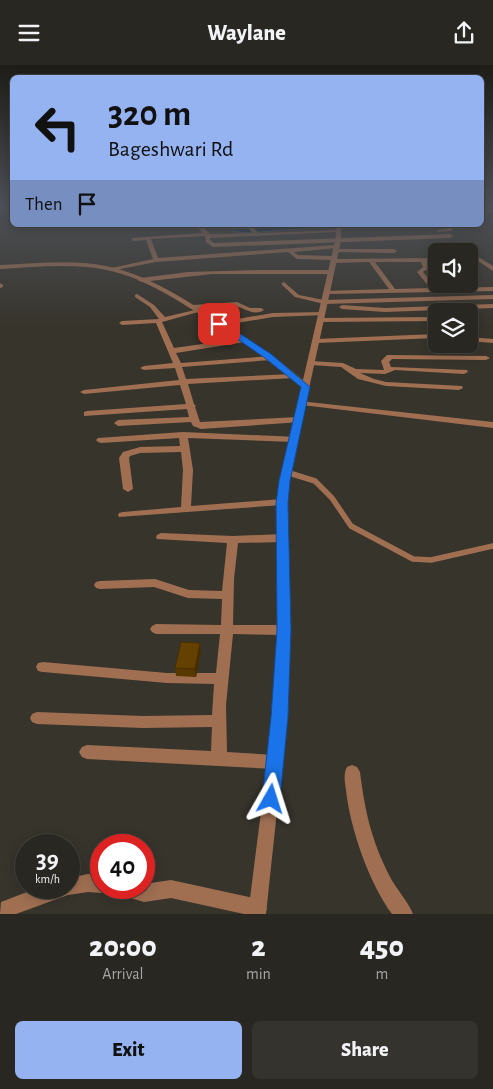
<!DOCTYPE html>
<html lang="en">
<head>
<meta charset="utf-8">
<style>
	:root { --surface:#292721; --page:#35332e; --text:#f1f3f6; --muted:#a5a5a5; --line:#45443f; --accent:#95b2f1 }
	body { margin:0; font-family:"Alegreya Sans",sans-serif; background:var(--page); color:var(--text); height:100vh; display:flex; flex-direction:column; font-size:19px; white-space:nowrap }
	* { box-sizing:border-box; margin:0 }
	p { font-size:16px; color:var(--muted) }
	.icon { flex:none; width:28px; height:28px; fill:none; stroke:currentColor; stroke-width:2; stroke-linecap:round; stroke-linejoin:round }
	.map { position:relative; height:849px; overflow:hidden }
	.details { display:flex; flex-direction:column; background:var(--surface); flex:1 }
	.details>* { flex:none }
	.hud { position:absolute; left:10px; top:10px; width:474px; height:152px; border-radius:8px; box-shadow:0 2px 12px #0003,0 0 0 1px var(--line); background:#95b2f1; color:#111; overflow:hidden }
	.fabs { position:absolute; left:428px; top:178px; display:grid; gap:10px }
	.fabs a { display:grid; place-items:center; width:50px; height:50px; border-radius:8px; background:var(--surface); box-shadow:0 2px 12px #0003,0 0 0 1px var(--line); font-size:25px }
	.speed { position:absolute; left:15px; top:769px; display:flex; gap:10px; font-size:25px; font-weight:700; text-align:center }
	.speed>* { display:grid; place-content:center; width:65px; height:65px; border-radius:50%; background:var(--surface); box-shadow:0 2px 12px #0003,0 0 0 1px var(--line); line-height:1 }
	.speed small { font-size:12px; font-weight:400 }
	.speed .limit { border:8px solid #d22; background:#fff; color:#111 }
	.pin { position:absolute; display:grid; place-items:center; width:42px; height:42px; color:#fff; margin:-21px; border-radius:10px; box-shadow:0 2px 8px #0006 }
	.me { position:absolute; width:55px; margin:-28px; rotate:6deg; stroke-linejoin:round; filter:drop-shadow(0 0 4px #0008) }
	.turn { display:flex; align-items:center; gap:18px; height:105px; padding:0 15px; font-size:22px }
	.turn .icon { width:65px; height:65px; stroke-width:2.5 }
	.turn b { display:block; font-size:35px; line-height:42px }
	.then { display:flex; align-items:center; height:48px; padding:0 15px; background:#0003; gap:10px; font-size:19px }
	.eta { display:flex; justify-content:space-evenly; align-items:center; height:85px; text-align:center }
	.eta b { font-size:30px; font-weight:800; line-height:35px }
	.primary-button { display:flex; gap:10px; margin-top:auto; padding:10px 15px }
	.primary-button a { flex:1; height:58px; border-radius:8px; background:var(--accent); color:#111; font-size:20px; font-weight:800; line-height:58px; text-align:center }
	.primary-button a+a { background:var(--page); color:var(--text) }
	header { display:flex; justify-content:space-between; align-items:center; height:65px; padding:0 15px; background:var(--surface); font-size:22px; font-weight:800 }
	.map>svg:first-child { display:block }
</style>
</head>
<body>
<header><svg class="icon" aria-label="menu" viewBox="0 0 24 24"><path d="M4 6h16M4 12h16M4 18h16"/></svg>Waylane<svg class="icon" aria-label="share" viewBox="0 0 24 24"><path d="M12 15V3M7 8l5-5 5 5M5 13v7h14v-7"/></svg></header>
<div class="map">
<svg width="493" height="849" viewBox="0 0 493 849">
	<rect width="100%" height="100%" fill="#37342c"/>
	<path fill="#04213d" stroke="#4b5f71" d="M277,160H299L302,164L246,168L232,166V164L277,162Z"/>
	<g fill="none" stroke-linecap="round" stroke-linejoin="round">
		<path stroke="#a06f52" stroke-width="5.5" d="M286,407L315,416L332,433L351,461L413,494L431,495L493,481"/>
		<g fill="#a06f52" fill-rule="evenodd">
			<path d="M493,145V147L481,148V146Z"/>
			<path d="M196,160H250L259,168L338,165L340,166L338,167L210,173V175L214,178L450,169L453,171L450,173L213,182L206,177L205,171L151,174L158,193L335,180L338,182L337,183L294,187L298,190L334,191L337,193L335,194L436,193V197H427L429,203L423,207L436,223L493,222V226L327,229L324,227L325,226L389,224L369,197L333,198L330,196L332,195L297,194L288,187L156,197L110,206L107,204L153,194L146,175L133,176L131,173L202,168ZM203,162H247L253,168L210,169ZM375,197H421L423,202L417,207L430,223L395,224Z"/>
			<path d="M445,160H481V161L479,162L452,163V166L437,167V165L447,164Z"/>
			<path d="M336,184H394L397,186L394,188L334,187L333,186Z"/>
			<path d="M469,186L493,201V206L469,190Z"/>
			<path d="M260,205H331L334,207L331,209H212L141,217L138,215L141,213L188,207Z"/>
			<path d="M284,217L299,230L324,235L493,230V234L324,239L295,232L282,220V218Z"/>
			<path d="M0,218L3,220V222L0,223Z"/>
			<path d="M137,229L154,240L165,252L199,244L202,246L162,257L174,283L245,273L249,275L245,277L176,288L181,298L271,291L275,293L271,295L182,302L186,314L293,309L297,311L293,313L188,319L194,339L196,341L195,342L200,357L298,352L302,355L301,357L201,364L193,361L191,357L118,361L114,358L118,355L189,352L187,344L84,351V347L87,346L186,339L180,320L84,329L80,327L84,325L179,315L175,303L144,305L140,303L144,301L173,298L156,258L122,260L119,258L122,256L159,254L150,242L135,232V230Z"/>
			<path d="M237,237L250,243H261L264,245C253,252 244,242 234,241C220,240 206,243 193,244L190,242L193,240Z"/>
			<path d="M493,239V243L385,247L342,244L339,242L342,240L385,243Z"/>
			<path d="M322,247L325,249L324,250L273,252L219,261L216,259L219,257L273,248Z"/>
			<path d="M436,252V256L320,257L317,255L320,253Z"/>
			<path d="M436,269V273L316,278L312,276L316,274Z"/>
			<path d="M469,272L493,274V278L469,276Z"/>
			<path d="M387,290L486,291L490,293L486,295L392,294L389,297L391,302L467,305L468,307L464,309L395,305L385,309L360,308L374,314L386,317L462,321L463,323L459,325L386,321L358,314L341,302L311,300L307,298L311,296L343,298L356,304L384,305L381,296Z"/>
			<path d="M299,336L493,357V363L302,340L298,338Z"/>
			<path d="M183,367L297,372L299,374L297,376L294,377L188,373L193,405L191,441L282,434L287,437L282,440L119,452L118,450L119,448L123,447L181,442L183,405L181,387L140,388L130,391L129,393L133,424L128,427L123,424L119,393L123,387L140,382L180,381L179,373L101,378L98,377L96,375L98,373Z"/>
			<path d="M161,468L233,471L282,469L287,473L282,477L238,478L234,514L233,560H284L289,562L290,565L289,568L284,570L233,569L226,640L227,687L275,690L280,692L283,697L280,702L275,704L87,694L82,692L79,687L82,682L87,680L211,686L212,662L143,663L37,659L32,657L30,653L32,649L37,647L143,651L212,650L214,619L167,618L43,607L38,606L36,602L38,598L43,597L167,608H216L220,569H156L152,567L150,564L152,561L156,559L221,560L222,534L188,533L154,522L100,524L96,523L94,520L96,517L100,516L155,514L189,525L222,526L227,478L157,474L156,472L157,470Z"/>
			<path d="M352,700L357,702L360,707C365,746 371,774 389,810C396,824 408,836 413,849H392C369,818 350,763 346,725C345,717 343,709 347,702Z"/>
			<path d="M88,809L101,810V822H108L107,825L101,828L88,827L68,830L16,849H0L1,837L40,822H69V813Z"/>
			<path d="M171,815L258,834L264,837L267,843L265,849H244L171,833L144,837L114,828L111,822H144V819Z"/>
		</g>
		<path fill="#a06f52" fill-rule="evenodd" d="M337,160H341V176L289,416L287,437L290,565L287,652L266,849H248L273,652L278,565L277,437L279,416L301,322C273,298 243,277 212,257C179,236 145,213 107,205C72,198 35,202 0,204V200C35,199 72,194 106,201C149,210 186,235 222,258C250,276 278,294 303,315L335,176Z"/>
	</g>
	<path fill="#563800" d="M200,578L201,586L196,612L176,611L175,603Z"/>
	<path fill="#462e00" d="M200,578L201,586L196,612L195,604Z"/>
	<path fill="#644100" stroke="#462e00" d="M181,577L200,578L195,604L175,603Z"/>
	<linearGradient id="sky" x2="0" y2="1"><stop stop-color="#1e1d18"/><stop offset="0.54" stop-color="#4d5056"/><stop offset="1" stop-color="#4d5056" stop-opacity="0"/></linearGradient>
	<rect width="493" height="261" fill="url(#sky)"/>
	<path fill="#1a73e8" stroke="#114b97" d="M217,257H222L271,289L310,322L290,416L288,438L291,565L288,652L280,734L277,740L271,742L264,740L262,734L271,652L277,565L276,438L279,416L301,322L265,293L217,260Z"/>
</svg>
<div class="fabs">
<a><svg class="icon" aria-label="sound" viewBox="0 0 24 24"><path d="M4 9h4l5-4v14l-5-4H4zM17 9q2 3 0 6"/></svg></a>
<a><svg class="icon" aria-label="layers" viewBox="0 0 24 24"><path d="M12 4l9 5-9 5-9-5zM3 14l9 5 9-5"/></svg></a>
</div>
<div class="speed"><div>39<small>km/h</small></div><div class="limit">40</div></div>
<div class="pin" style="left:219px;top:259px;background:#d93025"><svg class="icon" aria-label="arrive" viewBox="0 0 24 24"><path d="M6 21V4h12l-3 4 3 4H6"/></svg></div>
<svg class="me" style="left:271px;top:734px" viewBox="-20 -20 40 40"><path d="M0-17L14 15 0 8-14 15z" fill="#1a73e8" stroke="#fff" stroke-width="4"/></svg>
<div class="hud">
<div class="turn"><svg class="icon" aria-label="left" viewBox="0 0 24 24"><path d="M17 20v-9H6M10 6l-5 5 5 5"/></svg><div><b>320 m</b>Bageshwari Rd</div></div>
<div class="then">Then<svg class="icon" aria-label="arrive" viewBox="0 0 24 24"><path d="M6 21V4h12l-3 4 3 4H6"/></svg></div>
</div>
</div>
<section class="details">
<div class="eta">
<div><b>20:00</b><p>Arrival</p></div>
<div><b>2</b><p>min</p></div>
<div><b>450</b><p>m</p></div>
</div>
<div class="primary-button"><a>Exit</a><a>Share</a></div>
</section>
</body>
</html>
